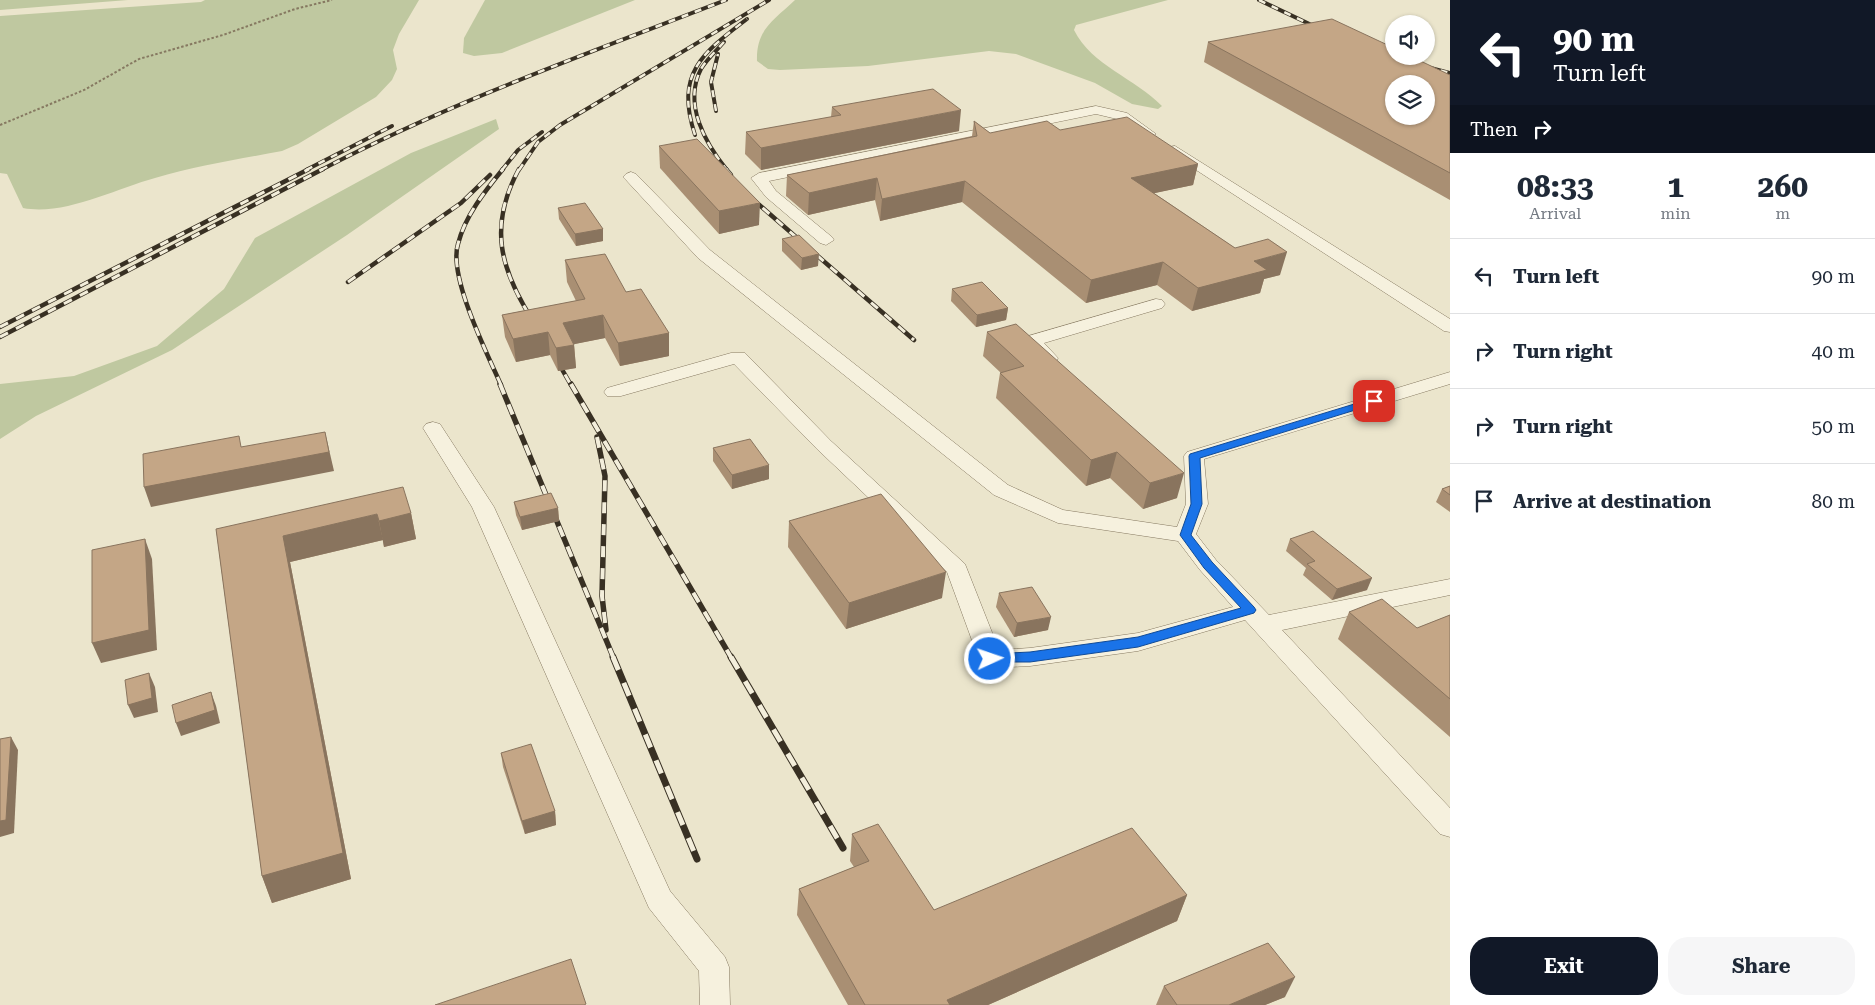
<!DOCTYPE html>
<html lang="en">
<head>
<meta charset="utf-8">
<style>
	:root { --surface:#fff; --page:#f6f6f7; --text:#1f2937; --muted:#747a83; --line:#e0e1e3; --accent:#111827 }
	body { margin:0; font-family:"Roboto Serif",serif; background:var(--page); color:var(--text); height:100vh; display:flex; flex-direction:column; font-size:19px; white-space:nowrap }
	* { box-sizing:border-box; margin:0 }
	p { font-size:16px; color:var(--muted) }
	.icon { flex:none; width:28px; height:28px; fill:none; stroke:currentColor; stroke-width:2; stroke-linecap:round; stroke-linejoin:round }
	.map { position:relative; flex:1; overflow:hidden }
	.panel { display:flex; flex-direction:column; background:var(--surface); width:425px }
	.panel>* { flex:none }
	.top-card { background:#111827; color:#fff; overflow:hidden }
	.tools { position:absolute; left:1385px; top:15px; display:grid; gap:10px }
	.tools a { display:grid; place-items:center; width:50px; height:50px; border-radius:50%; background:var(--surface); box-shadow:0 1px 4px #0004; font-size:25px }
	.pin { position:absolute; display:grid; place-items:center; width:42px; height:42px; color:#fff; margin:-21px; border-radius:10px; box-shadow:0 2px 8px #0006 }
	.me { position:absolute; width:55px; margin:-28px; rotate:87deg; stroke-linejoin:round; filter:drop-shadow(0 0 4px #0008) }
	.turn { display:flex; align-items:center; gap:18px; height:105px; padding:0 20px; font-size:22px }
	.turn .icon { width:65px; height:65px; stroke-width:2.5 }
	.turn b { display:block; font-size:35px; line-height:42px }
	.then { display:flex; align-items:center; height:48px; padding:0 20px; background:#0003; gap:10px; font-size:19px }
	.eta { display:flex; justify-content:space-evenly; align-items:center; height:85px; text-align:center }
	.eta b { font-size:30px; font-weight:700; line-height:35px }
	.primary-button { display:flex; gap:10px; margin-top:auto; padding:10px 20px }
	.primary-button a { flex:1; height:58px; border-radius:20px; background:var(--accent); color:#fff; font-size:20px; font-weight:700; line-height:58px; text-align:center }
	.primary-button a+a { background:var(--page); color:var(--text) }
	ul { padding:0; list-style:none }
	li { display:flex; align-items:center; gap:15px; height:75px; padding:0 20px; border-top:1px solid var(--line) }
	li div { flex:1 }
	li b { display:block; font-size:19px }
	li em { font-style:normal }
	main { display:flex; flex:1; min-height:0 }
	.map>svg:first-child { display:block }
</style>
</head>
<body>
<main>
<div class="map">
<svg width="1450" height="1005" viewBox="0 0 1450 1005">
	<rect width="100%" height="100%" fill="#ebe5cc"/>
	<g fill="#bfc8a0">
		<path d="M0,0H128L0,10Z"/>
		<path d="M205,0H419L399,34L393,50L397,69L392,80L376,97L298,144L282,151C240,159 196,166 155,178C115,189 64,216 23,208L7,174L0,173V16L201,2Z"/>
		<path d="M485,0H635L502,53L474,56L463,53L464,38Z"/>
		<path d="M795,0H1168L1076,25L1074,30C1092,66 1135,78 1162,106L1158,109L1132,104L1095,83L1016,54L989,51L868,66L780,70L768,69L757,61C756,29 774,20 795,0Z"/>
		<path d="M496,119L499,129L347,235L172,350L36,416L0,439V384L74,376L157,346L224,289L255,238L411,153Z"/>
	</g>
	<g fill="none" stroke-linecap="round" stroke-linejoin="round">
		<g stroke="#867961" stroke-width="1">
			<g id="minor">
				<path d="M1096,106L1127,113L1156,134L1149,138L1144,137L1117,119L1096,114L769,181L776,191L832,237L834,240L826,245L820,243L766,197L751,178L759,173Z"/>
				<path d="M1175,146L1450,319V332L1444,331L1170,153L1168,150L1170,147Z"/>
				<path d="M631,172L636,174L710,250L1008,485L1063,510L1177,527L1186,504L1184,456L1187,452L1450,372V384L1204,459L1208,504L1196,534L1216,560L1269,615L1450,579V595L1282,630L1450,808V837L1440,834L1245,620L1138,651L1030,666L990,668L981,665L947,572L817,449L734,364L621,396H607L604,392L607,388L731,353H745L831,441L965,564L999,650L1030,648L1138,633L1233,607L1200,570L1178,541L1058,523L994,495L698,258L626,180L623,177L626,174Z"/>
				<path d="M1156,299L1162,300L1165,304L1162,308L1044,343L1058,358L1056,362H1042L1022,341L1025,337Z"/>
				<path d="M433,422L440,424L494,507L670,891L725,957L729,967L730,1005H700L699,971L649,908L472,507L423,428L426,424Z"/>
			</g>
		</g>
		<path stroke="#867961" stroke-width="2" stroke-dasharray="2.5 2" stroke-linecap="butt" d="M0,125L84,90L139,59L223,35L295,9L332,0"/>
		<use href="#minor" fill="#f6f1de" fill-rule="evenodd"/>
		<g stroke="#383023" stroke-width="4">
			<g id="rail-far3">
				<path d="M1259,0L1320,29"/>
				<path d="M724,42C716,51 707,59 701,69C683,104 705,143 727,170"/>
				<path d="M1427,67L1450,73"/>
				<path d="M716,111L711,82L718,54"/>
				<path d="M695,135C675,74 701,54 747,19"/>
				<path d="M306,170L392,126"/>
				<path d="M321,170C451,102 589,53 726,0"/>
				<path d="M502,170L518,150L542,132"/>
				<path d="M519,170L538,142L560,125L769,0"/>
			</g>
		</g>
		<g stroke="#383023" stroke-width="4.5">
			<g id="rail-far2">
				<path d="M519,169C488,226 500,269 533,321"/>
				<path d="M726,169L731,175"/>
				<path d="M749,196L914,340"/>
				<path d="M348,282L461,203L490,175"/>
				<path d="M0,327L309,169"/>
				<path d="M0,337L323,169"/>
				<path d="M556,359L571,385"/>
				<path d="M501,385C487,353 448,276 458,244C465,216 485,191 503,169"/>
			</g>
		</g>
		<g stroke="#383023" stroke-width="5.5">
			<g id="rail-far1">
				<path d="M500,384L614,659"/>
				<path d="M571,384L732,659"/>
				<path d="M597,437L605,476L602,596L606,630"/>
			</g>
		</g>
		<g stroke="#383023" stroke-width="7">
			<g id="rail">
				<path d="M613,657L697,859"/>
				<path d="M731,657L843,848"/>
			</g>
		</g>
		<use href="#rail-far3" stroke="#f3eedb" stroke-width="2.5" stroke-dasharray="7" stroke-linecap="butt"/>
		<use href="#rail-far2" stroke="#f3eedb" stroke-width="3" stroke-dasharray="9" stroke-linecap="butt"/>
		<use href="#rail-far1" stroke="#f3eedb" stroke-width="4" stroke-dasharray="11" stroke-linecap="butt"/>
		<use href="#rail" stroke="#f3eedb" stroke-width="5" stroke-dasharray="14" stroke-linecap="butt"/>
	</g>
	<g fill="#a98f73">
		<path d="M1208,42L1450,75V200L1204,62Z"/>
		<path d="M832,107L959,131L761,170L745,154L746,132L831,117Z"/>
		<path d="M974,121L990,133L1060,130L1198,164L1193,185L1154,193L1235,248L1280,275L1264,279L1260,293L1192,311L1157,285L1086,303L962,202L880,221L875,200L808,215L786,196L787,175L972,136Z"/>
		<path d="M659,146L759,225L719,234L660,168Z"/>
		<path d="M558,208L603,229V241L576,246L559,219Z"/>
		<path d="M782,239L818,266L801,270L782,251Z"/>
		<path d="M565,260L626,292L669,333V356L620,366L605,338L574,344L576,368L558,371L550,355L516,362L505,337L502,315L576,301L567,282Z"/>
		<path d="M952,289L1008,308L1006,320L976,327L951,301Z"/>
		<path d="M987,332L1177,498L1143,509L1110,478L1086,486L996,398L1000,373H1001L983,356Z"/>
		<path d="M713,448L769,479L732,489L713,461Z"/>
		<path d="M1450,486V512L1436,502L1442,489Z"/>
		<path d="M514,502L558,508L559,521L522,530L516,515Z"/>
		<path d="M411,513L416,539L384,547L383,540L290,562L351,879L272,903L262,876L216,529Z"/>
		<path d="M789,521L942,598L846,629L788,547Z"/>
		<path d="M1290,539L1367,590L1332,600L1303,575L1306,568L1286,551Z"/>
		<path d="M999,593L1048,630L1014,637L996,607Z"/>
		<path d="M1349,612L1417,628L1450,615V737L1338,639Z"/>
		<path d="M501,753L555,811L556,825L525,834L503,767Z"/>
		<path d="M852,834L934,910L1187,895L1177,921L988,1005H848L797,915L799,889L854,867L850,861Z"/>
		<path d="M1164,986L1285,997L1265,1005H1156Z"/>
	</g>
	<g fill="#89745e">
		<path d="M961,110L959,131L761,170V148Z"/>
		<path d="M1198,164L1193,185L1127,199L1131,178Z"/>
		<path d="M877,178L875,200L808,215L809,193Z"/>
		<path d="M965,181L962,202L880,221L882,199Z"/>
		<path d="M760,203L759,225L719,234V211Z"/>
		<path d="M603,229V241L576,246L575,234Z"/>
		<path d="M1287,252L1280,275L1264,279L1260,293L1192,311L1198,288L1254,261Z"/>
		<path d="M819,254L818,266L801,270L802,258Z"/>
		<path d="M1163,262L1157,285L1086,303L1091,280Z"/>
		<path d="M1008,308L1006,320L976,327L977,315Z"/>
		<path d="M603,315L605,338L565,346L563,323Z"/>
		<path d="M548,332L550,355L516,362L513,339Z"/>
		<path d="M669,333V356L620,366L618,343Z"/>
		<path d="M574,345L576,368L558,371L556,348Z"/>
		<path d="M325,432L334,471L151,507L144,487Z"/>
		<path d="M1117,452L1110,478L1086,486L1091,460Z"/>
		<path d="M769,465V479L732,489V475Z"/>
		<path d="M1184,473L1177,498L1143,509L1150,483Z"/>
		<path d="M558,508L559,521L522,530L520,517Z"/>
		<path d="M411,513L416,539L384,547L379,521Z"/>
		<path d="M377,514L383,540L290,562L351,879L272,903L262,876L283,536Z"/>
		<path d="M145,539L152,559L157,650L101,663L92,643Z"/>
		<path d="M946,572L942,598L846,629L849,603Z"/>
		<path d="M1372,578L1367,590L1332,600L1337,589Z"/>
		<path d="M1051,617L1048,630L1014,637L1017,623Z"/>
		<path d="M149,673L155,687L158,712L134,718L128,705Z"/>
		<path d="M211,692L216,706L220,723L181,736L176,723Z"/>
		<path d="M11,737L18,750L14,833L0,837V821Z"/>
		<path d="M555,811L556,825L525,834L522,821Z"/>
		<path d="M1187,895L1177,921L988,1005H946L947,1000Z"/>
		<path d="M1295,977L1285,997L1265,1005H1229Z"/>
	</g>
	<g fill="#c4a686" stroke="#89745e" fill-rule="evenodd">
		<path d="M1332,19L1394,48V56H1410L1450,75V173L1208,42ZM1394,84H1426V116H1394Z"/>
		<path d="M933,89L961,110L761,148L746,132L841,115L832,107Z"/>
		<path d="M1127,117L1198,164L1131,178L1235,248L1268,239L1287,252L1254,261L1267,270L1198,288L1163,262L1091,280L965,181L882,199L877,178L809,193L787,175L977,136L974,121L990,133L1047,121L1060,130Z"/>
		<path d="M697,139L760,203L719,211L659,146Z"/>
		<path d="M585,203L603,229L575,234L558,208Z"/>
		<path d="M799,235L819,254L802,258L782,239Z"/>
		<path d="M605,254L626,292L641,289L669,333L618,343L603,315L563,323L574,345L556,348L548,332L513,339L502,315L585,299L565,260Z"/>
		<path d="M982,282L1008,308L977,315L952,289Z"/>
		<path d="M1016,324L1184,473L1150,483L1117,452L1091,460L1000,373L1024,366L987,332Z"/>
		<path d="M325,432L329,452L144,487L143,454L239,436L241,447Z"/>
		<path d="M750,439L769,465L732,475L713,448Z"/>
		<path d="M1450,486V495L1442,489Z"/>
		<path d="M403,487L411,513L379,521L377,514L283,536L343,853L262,876L216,529Z"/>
		<path d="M551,493L558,508L520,517L514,502Z"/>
		<path d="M881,494L946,572L849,603L789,521Z"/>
		<path d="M1313,531L1372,578L1337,589L1307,564L1315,561L1290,539Z"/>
		<path d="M145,539L149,630L92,643V550Z"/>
		<path d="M1032,587L1051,617L1017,623L999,593Z"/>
		<path d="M1382,599L1417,628L1450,615V699L1349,612Z"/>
		<path d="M149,673L152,698L128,705L125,680Z"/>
		<path d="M211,692L215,710L176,723L172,705Z"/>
		<path d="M11,737L6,820L0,821V739Z"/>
		<path d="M531,744L555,811L522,821L501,753Z"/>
		<path d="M878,824L934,910L1132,828L1187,895L947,1000L950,1005H865L799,889L869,861L852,834Z"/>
		<path d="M1268,943L1295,977L1229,1005H1177L1164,986Z"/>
		<path d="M571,959L586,1004L584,1005H435Z"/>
	</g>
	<path fill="#1a73e8" stroke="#114b97" d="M1374,398L1379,401L1378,403L1200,458L1202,504L1191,535L1212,562L1254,607L1256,610L1254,613L1138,647L1030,662H986L984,659L990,654L1030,652L1138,637L1241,608L1204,568L1180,535L1191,504L1189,456L1190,454Z"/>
</svg>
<div class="tools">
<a><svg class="icon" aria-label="sound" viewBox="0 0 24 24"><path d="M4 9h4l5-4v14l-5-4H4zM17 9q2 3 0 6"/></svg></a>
<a><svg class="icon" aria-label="layers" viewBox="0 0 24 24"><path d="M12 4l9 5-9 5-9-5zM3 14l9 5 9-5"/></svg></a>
</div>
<div class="pin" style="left:1374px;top:401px;background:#d93025"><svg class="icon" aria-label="arrive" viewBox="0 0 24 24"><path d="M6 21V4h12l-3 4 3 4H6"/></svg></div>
<svg class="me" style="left:990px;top:659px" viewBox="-20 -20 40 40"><circle r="17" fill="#1a73e8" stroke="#fff" stroke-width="3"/><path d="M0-11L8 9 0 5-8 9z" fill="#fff"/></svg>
</div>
<section class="panel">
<div class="top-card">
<div class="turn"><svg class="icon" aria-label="left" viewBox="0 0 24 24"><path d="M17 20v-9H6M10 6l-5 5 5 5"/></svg><div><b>90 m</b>Turn left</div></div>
<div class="then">Then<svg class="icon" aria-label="right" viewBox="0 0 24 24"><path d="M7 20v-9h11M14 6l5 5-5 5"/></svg></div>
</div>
<div class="eta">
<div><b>08:33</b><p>Arrival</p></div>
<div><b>1</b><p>min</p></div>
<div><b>260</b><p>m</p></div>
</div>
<ul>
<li><svg class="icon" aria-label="left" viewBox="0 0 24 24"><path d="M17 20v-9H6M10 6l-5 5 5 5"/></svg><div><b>Turn left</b></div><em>90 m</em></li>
<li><svg class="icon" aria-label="right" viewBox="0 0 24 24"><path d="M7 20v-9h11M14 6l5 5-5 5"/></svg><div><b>Turn right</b></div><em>40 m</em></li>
<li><svg class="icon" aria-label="right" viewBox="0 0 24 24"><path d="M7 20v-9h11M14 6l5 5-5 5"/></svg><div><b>Turn right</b></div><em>50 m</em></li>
<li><svg class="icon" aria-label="arrive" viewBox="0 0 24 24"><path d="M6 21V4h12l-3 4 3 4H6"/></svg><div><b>Arrive at destination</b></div><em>80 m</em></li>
</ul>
<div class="primary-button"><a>Exit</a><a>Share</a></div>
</section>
</main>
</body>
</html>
